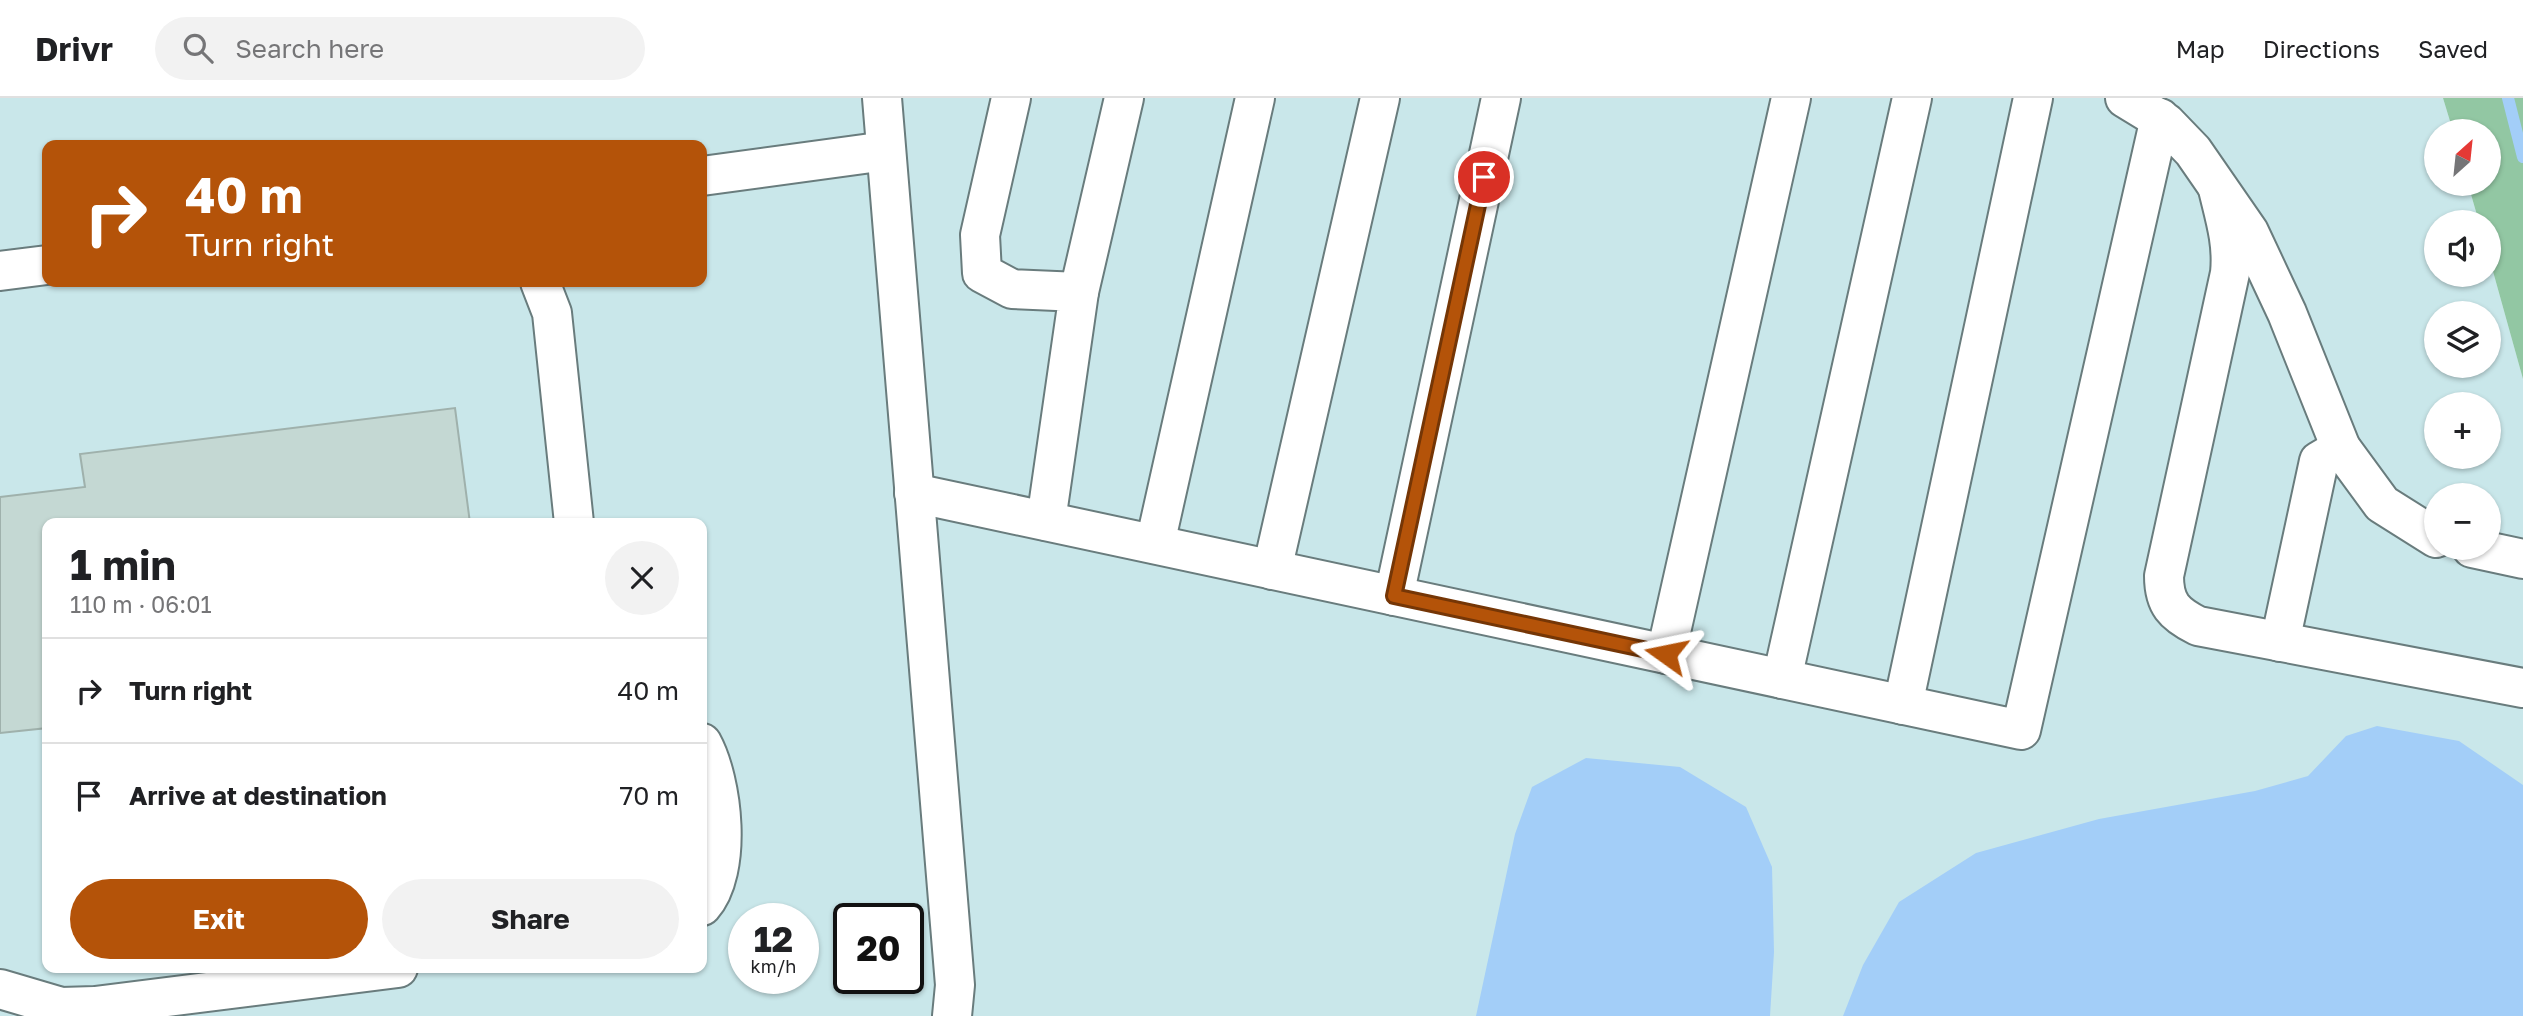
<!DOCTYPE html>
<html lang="en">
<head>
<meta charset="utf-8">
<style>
	:root { --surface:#fff; --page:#f2f2f2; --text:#202124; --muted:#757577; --line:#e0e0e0; --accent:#b45309 }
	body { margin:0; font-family:"Golos Text",sans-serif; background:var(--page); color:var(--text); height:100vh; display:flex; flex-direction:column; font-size:26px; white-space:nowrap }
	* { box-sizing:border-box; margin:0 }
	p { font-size:23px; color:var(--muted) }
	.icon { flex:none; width:38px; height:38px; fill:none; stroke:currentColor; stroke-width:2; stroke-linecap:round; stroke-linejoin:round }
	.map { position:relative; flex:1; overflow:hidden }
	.drawer { position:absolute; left:42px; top:420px; width:665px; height:455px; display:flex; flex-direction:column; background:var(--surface); border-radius:14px; box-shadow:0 2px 5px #0004 }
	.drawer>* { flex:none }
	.banner { position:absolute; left:42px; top:42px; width:665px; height:147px; border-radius:14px; box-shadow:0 2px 5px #0004; background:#b45309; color:#fff; overflow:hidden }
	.needle { width:46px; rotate:27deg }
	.buttons { position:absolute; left:2424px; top:21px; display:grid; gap:14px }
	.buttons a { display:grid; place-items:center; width:77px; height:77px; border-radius:50%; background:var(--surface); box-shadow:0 2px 5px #0004; font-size:35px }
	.speed { position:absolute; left:728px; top:805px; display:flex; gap:14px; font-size:35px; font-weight:700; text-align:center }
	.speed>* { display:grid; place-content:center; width:91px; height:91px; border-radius:50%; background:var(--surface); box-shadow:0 2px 5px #0004; line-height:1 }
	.speed small { font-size:18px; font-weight:400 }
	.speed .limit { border:4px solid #111; border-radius:10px; background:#fff; color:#111 }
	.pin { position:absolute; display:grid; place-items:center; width:60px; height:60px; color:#fff; margin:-30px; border:4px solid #fff; border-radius:50%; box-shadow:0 2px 7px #0007 }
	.me { position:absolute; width:77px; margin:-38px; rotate:282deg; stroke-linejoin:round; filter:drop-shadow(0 0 5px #0008) }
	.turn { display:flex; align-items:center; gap:24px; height:147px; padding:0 28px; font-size:32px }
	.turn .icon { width:91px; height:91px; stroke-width:2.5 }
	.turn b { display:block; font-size:49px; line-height:60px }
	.round { display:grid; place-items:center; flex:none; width:74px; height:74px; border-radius:37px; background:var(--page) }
	.head { display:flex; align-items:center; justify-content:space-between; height:119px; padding:0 28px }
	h1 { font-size:42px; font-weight:700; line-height:52px }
	.action { display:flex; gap:14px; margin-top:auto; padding:14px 28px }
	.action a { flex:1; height:80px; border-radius:42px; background:var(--accent); color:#fff; font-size:28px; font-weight:700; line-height:80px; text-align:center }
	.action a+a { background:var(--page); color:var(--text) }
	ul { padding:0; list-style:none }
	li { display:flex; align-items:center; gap:21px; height:105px; padding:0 28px; border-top:2px solid var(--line) }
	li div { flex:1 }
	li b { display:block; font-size:26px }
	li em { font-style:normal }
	header { display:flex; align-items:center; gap:42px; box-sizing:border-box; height:98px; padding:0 35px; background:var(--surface); border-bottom:2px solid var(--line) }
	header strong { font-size:33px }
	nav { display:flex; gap:38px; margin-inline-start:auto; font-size:24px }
	.search { width:490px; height:63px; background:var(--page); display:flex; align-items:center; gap:18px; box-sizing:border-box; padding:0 24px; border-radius:38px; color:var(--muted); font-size:26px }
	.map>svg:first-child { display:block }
</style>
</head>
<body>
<header>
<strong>Drivr</strong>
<div class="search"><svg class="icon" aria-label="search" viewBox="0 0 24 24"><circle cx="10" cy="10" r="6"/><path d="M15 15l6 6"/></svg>Search here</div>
<nav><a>Map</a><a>Directions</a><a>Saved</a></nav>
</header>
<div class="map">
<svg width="2523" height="918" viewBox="0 0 2523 918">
	<rect width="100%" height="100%" fill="#dcf1f2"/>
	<path fill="#c9e7ea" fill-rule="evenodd" d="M0,0H2443L2453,33H2436V86H2468L2479,124H2436V177H2488L2489,159L2523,281V918H0ZM47,47H702V184H47ZM2436,215H2488V268H2436ZM2436,306H2488V359H2436ZM2436,397H2488V450H2436ZM47,425H702V870H47ZM744,821H803V880H744ZM849,821H908V880H849Z"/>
	<path fill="#92c7a3" d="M2443,0H2523V281L2489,159L2488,124H2479L2468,86H2488V33H2453Z"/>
	<g fill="#a3cef8">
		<path d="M2377,628L2459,643L2523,687V918H1843L1863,867L1899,804L1976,755L2099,721L2255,693L2308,678L2346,638Z"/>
		<path d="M1586,660L1680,669L1746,709L1772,769L1774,854L1770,918H1476L1515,736L1532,689Z"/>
	</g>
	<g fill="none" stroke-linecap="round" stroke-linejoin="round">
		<path stroke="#a3cef8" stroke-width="12" d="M2508,0L2523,59"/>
	</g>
	<path fill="#c4d8d3" stroke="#9fb1ac" stroke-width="2" d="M455,310L470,425H47V630L0,635V399L85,389L80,356Z"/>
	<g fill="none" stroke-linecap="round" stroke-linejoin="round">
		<g stroke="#697c7d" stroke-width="42">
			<g id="minor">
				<path d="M882,0L955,887L952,918"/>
				<path d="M1011,0L980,137L982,175L1012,191L1079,194L1046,423"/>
				<path d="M2125,0L2166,25L2193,53L2249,134L2287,215L2341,350L2382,406L2436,440"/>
				<path d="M702,78L886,53"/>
				<path d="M2218,91C2225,120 2233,145 2230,175L2164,478C2164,506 2174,516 2198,528L2523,590"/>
				<path d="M0,173L47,167"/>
				<path d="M540,184L552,215L574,425"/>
				<path d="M1079,194L1124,0"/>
				<path d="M914,395L2021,632L2160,20"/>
				<path d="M1155,446L1255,0"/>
				<path d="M2472,450L2523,461"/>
				<path d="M1272,472L1380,0"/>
				<path d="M1394,498L1501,0"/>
				<path d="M2280,544L2319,363L2341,350"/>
				<path d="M1666,556L1791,0"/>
				<path d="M1782,581L1912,0"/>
				<path d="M1903,607L2033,0"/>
				<path d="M702,645C723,683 733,773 702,808"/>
				<path d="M0,891L61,909L95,908L398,870"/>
			</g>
		</g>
		<use href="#minor" stroke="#fff" stroke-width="38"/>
	</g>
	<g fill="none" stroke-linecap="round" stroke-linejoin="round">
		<g stroke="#753606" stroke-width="18">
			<path id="route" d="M1484,79L1394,498L1666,556"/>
		</g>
		<use href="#route" stroke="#b45309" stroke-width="12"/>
	</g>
</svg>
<div class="buttons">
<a><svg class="needle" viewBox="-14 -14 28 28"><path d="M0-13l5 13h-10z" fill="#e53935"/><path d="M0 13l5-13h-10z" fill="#757577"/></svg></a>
<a><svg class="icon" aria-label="sound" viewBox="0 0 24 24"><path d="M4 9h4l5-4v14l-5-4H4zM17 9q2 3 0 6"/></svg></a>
<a><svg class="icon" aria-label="layers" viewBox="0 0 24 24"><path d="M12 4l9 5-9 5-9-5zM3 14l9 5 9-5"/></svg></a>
<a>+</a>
<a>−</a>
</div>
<div class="speed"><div>12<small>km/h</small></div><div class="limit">20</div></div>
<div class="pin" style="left:1484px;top:79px;background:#d93025"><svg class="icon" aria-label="arrive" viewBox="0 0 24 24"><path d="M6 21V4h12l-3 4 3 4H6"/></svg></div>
<svg class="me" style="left:1666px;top:556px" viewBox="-20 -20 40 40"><path d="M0-17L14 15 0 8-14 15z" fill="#b45309" stroke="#fff" stroke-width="4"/></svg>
<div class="banner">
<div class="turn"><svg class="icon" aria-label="right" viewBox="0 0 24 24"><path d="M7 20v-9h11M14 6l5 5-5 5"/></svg><div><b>40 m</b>Turn right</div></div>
</div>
<section class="drawer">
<div class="head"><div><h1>1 min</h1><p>110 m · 06:01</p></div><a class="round"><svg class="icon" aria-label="close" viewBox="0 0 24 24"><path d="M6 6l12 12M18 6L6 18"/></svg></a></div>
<ul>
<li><svg class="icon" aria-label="right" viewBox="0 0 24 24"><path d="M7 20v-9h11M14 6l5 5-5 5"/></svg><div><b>Turn right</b></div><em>40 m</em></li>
<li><svg class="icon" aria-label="arrive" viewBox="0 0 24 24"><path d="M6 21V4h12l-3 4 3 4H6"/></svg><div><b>Arrive at destination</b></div><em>70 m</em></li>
</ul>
<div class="action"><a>Exit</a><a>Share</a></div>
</section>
</div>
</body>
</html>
